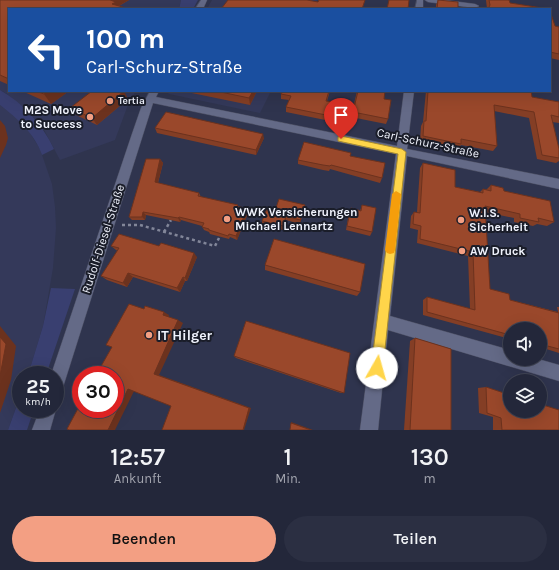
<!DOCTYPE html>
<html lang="de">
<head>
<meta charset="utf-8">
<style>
	:root { --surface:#23273a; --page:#2b2f42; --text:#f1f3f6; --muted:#a3a5af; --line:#404454; --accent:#f39f83 }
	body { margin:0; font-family:Karla,sans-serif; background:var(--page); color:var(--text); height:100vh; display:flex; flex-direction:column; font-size:15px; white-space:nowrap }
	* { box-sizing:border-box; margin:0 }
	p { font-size:13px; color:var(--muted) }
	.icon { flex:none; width:22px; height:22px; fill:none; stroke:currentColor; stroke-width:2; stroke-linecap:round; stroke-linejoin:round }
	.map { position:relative; height:430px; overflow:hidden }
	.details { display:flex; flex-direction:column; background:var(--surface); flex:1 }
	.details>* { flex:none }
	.banner { position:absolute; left:8px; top:8px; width:543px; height:84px; border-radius:0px; box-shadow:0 4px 16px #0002,0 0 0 1px var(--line); background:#1a4fa0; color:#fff; overflow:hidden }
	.controls { position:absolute; left:503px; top:322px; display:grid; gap:8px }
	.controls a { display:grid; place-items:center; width:44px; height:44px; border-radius:50%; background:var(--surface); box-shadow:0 4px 16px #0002,0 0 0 1px var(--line); font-size:20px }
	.speed { position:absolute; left:12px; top:366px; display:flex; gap:8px; font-size:20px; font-weight:700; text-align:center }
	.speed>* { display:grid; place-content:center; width:52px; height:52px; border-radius:50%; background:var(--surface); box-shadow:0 4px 16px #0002,0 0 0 1px var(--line); line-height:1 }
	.speed small { font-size:10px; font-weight:400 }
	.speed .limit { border:6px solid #d22; background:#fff; color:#111 }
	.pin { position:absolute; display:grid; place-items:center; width:34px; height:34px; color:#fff; margin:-41px -17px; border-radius:50% 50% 50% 0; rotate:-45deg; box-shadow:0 0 4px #0007 }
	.pin .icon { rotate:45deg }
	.me { position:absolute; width:44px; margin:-22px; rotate:7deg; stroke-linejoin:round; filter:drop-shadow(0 0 3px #0008) }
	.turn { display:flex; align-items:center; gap:14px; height:84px; padding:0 12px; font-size:18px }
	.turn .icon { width:52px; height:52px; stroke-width:2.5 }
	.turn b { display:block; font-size:28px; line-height:34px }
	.eta { display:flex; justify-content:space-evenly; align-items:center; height:68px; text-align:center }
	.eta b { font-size:24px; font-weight:600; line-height:28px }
	.action { display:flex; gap:8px; margin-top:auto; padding:8px 12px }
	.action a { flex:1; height:46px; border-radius:24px; background:var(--accent); color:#111; font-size:16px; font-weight:600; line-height:46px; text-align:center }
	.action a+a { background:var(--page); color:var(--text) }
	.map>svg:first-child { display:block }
</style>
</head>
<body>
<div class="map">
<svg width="559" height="430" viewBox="0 0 559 430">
	<rect width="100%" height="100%" fill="#2f344e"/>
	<g fill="#34395a">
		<path d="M0,0H181L179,9H9V91H136L129,102L115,140L60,160L43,128L32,116L7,94L0,90Z"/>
		<path d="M212,0H317L314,7L320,9H207Z"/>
		<path d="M165,91H271L260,113L169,94Z"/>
		<path d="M0,105L14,115L30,133L40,149L52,184L55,207L56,228L53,268L43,326L28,375H21V394L8,430H0Z"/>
	</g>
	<g fill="#393f70">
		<path d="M181,0H198L193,9H179Z"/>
		<path d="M0,90C24,104 42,124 54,149L42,155C35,134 17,118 0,105Z"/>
		<path d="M51,288L75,289L46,375H28L43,326Z"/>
		<path d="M21,394V409H34L27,430H8Z"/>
	</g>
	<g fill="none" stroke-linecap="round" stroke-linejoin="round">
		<g stroke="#4c4f63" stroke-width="1">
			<g id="street">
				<path d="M201,0H207L203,9H195Z"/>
				<path d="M417,0H423V9H415Z"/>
				<path d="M425,0H444L475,4L479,6L475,8L428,2Z"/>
				<path d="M150,91H156L158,93L156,97L397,146L404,91H414L407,149L559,179V189L407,156L390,316L510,350V359H538L559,365V381L388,330L378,430H360L396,154L153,103L63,387L61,393L55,395V375H51L132,134L141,108Z"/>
				<path d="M55,406L56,409L50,430H32L40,409H55Z"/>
			</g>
		</g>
		<g stroke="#828699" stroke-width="2.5" stroke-dasharray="3 3" stroke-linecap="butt">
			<path d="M122,225H140L215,246L219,238"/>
			<path d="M164,232L171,220"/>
		</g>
		<use href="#street" fill="#646a87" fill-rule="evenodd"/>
	</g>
	<g fill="#843e25">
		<path d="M0,0H129L119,6L9,9V85L0,81Z"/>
		<path d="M438,0L458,9H436V5Z"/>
		<path d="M486,0H509L510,3L549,9H487Z"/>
		<path d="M550,11L555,26L559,27V60L550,58Z"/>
		<path d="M22,91H69L51,104Z"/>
		<path d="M182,91H257L250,105Z"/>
		<path d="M330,91L327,101L345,104L340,123L286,112V107L289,100L281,99V94Z"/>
		<path d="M357,91L384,99L388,119L386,124L351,117Z"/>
		<path d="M426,91H531L532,97L559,102V123L552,122L559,149V161L556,163L537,159L529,118L494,111L497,146L493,151L461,145L458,149L420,141L421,126L423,122Z"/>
		<path d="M128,99L97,125L76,115L70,108Z"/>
		<path d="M155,128L264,138L256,155L157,133Z"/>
		<path d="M350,156L382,178L380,183L330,169L329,171L323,170L298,164V160Z"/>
		<path d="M160,159L163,163L158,183L199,193L201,197L247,209L248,213L237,240L230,237L229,239L210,234L209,232L204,230L202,226L181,220L180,222L146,215L145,220H132L129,217Z"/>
		<path d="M423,163L455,187L480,192L483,189L486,190L491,185L504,191L554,222L547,226L537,224L533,226L514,222V218L485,212L490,289L510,300L558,312L557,307H559V353L540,347V329H510V339L423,315V300L427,297L470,309L468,256L417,243L418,230L410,228L411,216L414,212H417L420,168Z"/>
		<path d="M305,205L300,224L286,220L283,230L262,225V221L275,211Z"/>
		<path d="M362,205L372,232L370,236L346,230L349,213L351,208L360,211Z"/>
		<path d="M111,246L197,257L187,281H185L180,292L133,277L127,287L107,280L101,276L118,251L116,250Z"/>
		<path d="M265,265L360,292L357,296L265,270Z"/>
		<path d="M415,338L451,430H404L410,341Z"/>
		<path d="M234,356L344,393H341L236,358Z"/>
		<path d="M486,387L503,393V392H510V411L559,430H493V417L479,413L478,388Z"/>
	</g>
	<g fill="#6c321e">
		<path d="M110,0H129L113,9Z"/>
		<path d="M48,91H69L51,104L44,94Z"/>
		<path d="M124,91L128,99L97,125L92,118Z"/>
		<path d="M253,91H257L250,105L249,98Z"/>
		<path d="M0,120L5,126L8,138L6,145L0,158Z"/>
		<path d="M263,134L264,138L256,155V150Z"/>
		<path d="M160,159L163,163L157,186L155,182Z"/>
		<path d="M305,205L304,208L300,224V220Z"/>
		<path d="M247,209L248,213L237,240L236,236Z"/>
		<path d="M143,212L146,215L145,220L142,217Z"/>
		<path d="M286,216V220L283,230V226Z"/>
		<path d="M179,217L181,220L180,222L178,218Z"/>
		<path d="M194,253L197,257L187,281L185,278Z"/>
		<path d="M128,273L133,277L127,287L123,283Z"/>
		<path d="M183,277L185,281L180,292L177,288Z"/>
		<path d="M164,312L169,315L168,318L163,315Z"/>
		<path d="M178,320L183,323L159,375L251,408L244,430H243L154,374Z"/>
		<path d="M0,326L16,346L11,380L0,413Z"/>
		<path d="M128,389H135L115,430H108Z"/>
		<path d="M291,422L313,430H311L291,423Z"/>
	</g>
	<g fill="#9a482b" stroke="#6c321e">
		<path d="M0,0H110L116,2L112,4L126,8L124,9H9V79L0,75Z"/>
		<path d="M228,0H307L318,2L319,0H365L362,9H221Z"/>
		<path d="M389,0H409L408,9H387Z"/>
		<path d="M438,0L458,2V9H437Z"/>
		<path d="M489,0H509L510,3L549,9H488L490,5Z"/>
		<path d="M550,11L555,26L559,27V54L550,52Z"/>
		<path d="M36,91H48L44,94Z"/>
		<path d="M92,91H124L92,118L70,108Z"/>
		<path d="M216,91H253L249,98Z"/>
		<path d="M282,91H329L326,101L345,104L341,118L286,107L291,96L281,94Z"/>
		<path d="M358,91H385L384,99L391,100L388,119L353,112Z"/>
		<path d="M428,91H498L505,92V91H531L532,97L559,102V117L551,115L559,149V158L542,155L534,112L494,105L497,146L461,139V144L423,136L424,121H426Z"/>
		<path d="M166,112L263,134L256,150L155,128Z"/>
		<path d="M304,142L351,153L350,156L385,163L382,178L331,165L330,166L323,165L298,160Z"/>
		<path d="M146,159H160L155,182L199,193L198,196L238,205L237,206L247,209L236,236L229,234L228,236L209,230V229L202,227L204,223L179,217L178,218L143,212L142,217H129Z"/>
		<path d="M423,163L455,170V187L483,193V189L491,191V185L503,188L504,191L550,201L554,222L538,218L539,222L520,218V214L485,206L490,289L509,294L510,300L559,313V349L540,344V329H510V335L427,312V297L475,310L473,252L420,239L421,226L413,224L414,212L420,213Z"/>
		<path d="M279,199L305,205L300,220L286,216L283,226L262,221L267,209L275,211Z"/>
		<path d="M362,205L376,208L372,232L347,226L351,208L361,211Z"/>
		<path d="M119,234L159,246L161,243L194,253L185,278L183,277L177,288L128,273L123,283L101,276L119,248L111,246Z"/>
		<path d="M274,239L365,264L360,292L265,265Z"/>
		<path d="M129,304L144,309L145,306L164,312L163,315L178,320L154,374L249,408L243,430H162L171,406L128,389L108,430H69L67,429L81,403V409H115V375H96L112,347L106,345Z"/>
		<path d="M246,321L350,353L344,393L234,356Z"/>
		<path d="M0,337L6,344L0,376Z"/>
		<path d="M415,338L451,349V430H410Z"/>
		<path d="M486,387L510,395V411H540V404L559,410V430H502L501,418L487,413Z"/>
		<path d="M291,423L311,430H290Z"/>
	</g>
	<path fill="#ffd54a" stroke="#a68a30" d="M341,136L402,149L406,152L383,368L381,372L377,374L372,372L371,368L398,154L338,141V137Z"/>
	<path fill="#f59e0b" d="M396,191L401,194L395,250L394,253L390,254L387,253L385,250L392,194Z"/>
	<g fill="#f39f83" stroke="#1a1d29" stroke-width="1.5">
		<circle cx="110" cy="101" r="4"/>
		<circle cx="90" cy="117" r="4"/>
		<circle cx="227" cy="219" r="4"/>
		<circle cx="461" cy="220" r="4"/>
		<circle cx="462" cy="251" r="4"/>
		<circle cx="149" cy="335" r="4"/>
	</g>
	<g text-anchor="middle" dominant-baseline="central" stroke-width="4" stroke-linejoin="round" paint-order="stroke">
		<g font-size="10" font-weight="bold" fill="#f0f3fd" stroke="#1a1d29" text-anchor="start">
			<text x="118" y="101">Tertia</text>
		</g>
		<g font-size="12" font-weight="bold" fill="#f0f3fd" stroke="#1a1d29" text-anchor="start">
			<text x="82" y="110" text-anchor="end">M2S Move<tspan x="82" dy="14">to Success</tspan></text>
			<text x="235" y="212">WWK Versicherungen<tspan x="235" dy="14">Michael Lennartz</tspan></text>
			<text x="469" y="213">W.I.S.<tspan x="469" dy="14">Sicherheit</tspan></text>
			<text x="470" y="251">AW Druck</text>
		</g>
		<g font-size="12" fill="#f0f3fd" stroke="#1a1d29">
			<text transform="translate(428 143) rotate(12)">Carl-Schurz-Straße</text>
			<text transform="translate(103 239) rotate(-72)">Rudolf-Diesel-Straße</text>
		</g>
		<g font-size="14" font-weight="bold" fill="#f0f3fd" stroke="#1a1d29" text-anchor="start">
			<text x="157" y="335">IT Hilger</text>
		</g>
	</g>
</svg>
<div class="controls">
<a><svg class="icon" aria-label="sound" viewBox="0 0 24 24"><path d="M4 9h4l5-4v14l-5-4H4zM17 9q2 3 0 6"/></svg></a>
<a><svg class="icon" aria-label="layers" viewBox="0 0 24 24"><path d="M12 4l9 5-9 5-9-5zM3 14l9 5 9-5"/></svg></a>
</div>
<div class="speed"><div>25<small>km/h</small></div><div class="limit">30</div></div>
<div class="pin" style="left:341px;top:139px;background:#d93025"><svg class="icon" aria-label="arrive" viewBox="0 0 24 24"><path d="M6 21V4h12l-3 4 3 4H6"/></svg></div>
<svg class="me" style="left:377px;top:368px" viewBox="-20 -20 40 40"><circle r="19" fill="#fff"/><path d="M0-13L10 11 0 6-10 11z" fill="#ffd54a"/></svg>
<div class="banner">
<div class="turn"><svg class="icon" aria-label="left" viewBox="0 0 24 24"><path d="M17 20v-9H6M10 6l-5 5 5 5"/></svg><div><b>100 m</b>Carl-Schurz-Straße</div></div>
</div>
</div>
<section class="details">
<div class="eta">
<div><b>12:57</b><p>Ankunft</p></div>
<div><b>1</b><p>Min.</p></div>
<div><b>130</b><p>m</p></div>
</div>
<div class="action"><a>Beenden</a><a>Teilen</a></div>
</section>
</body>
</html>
